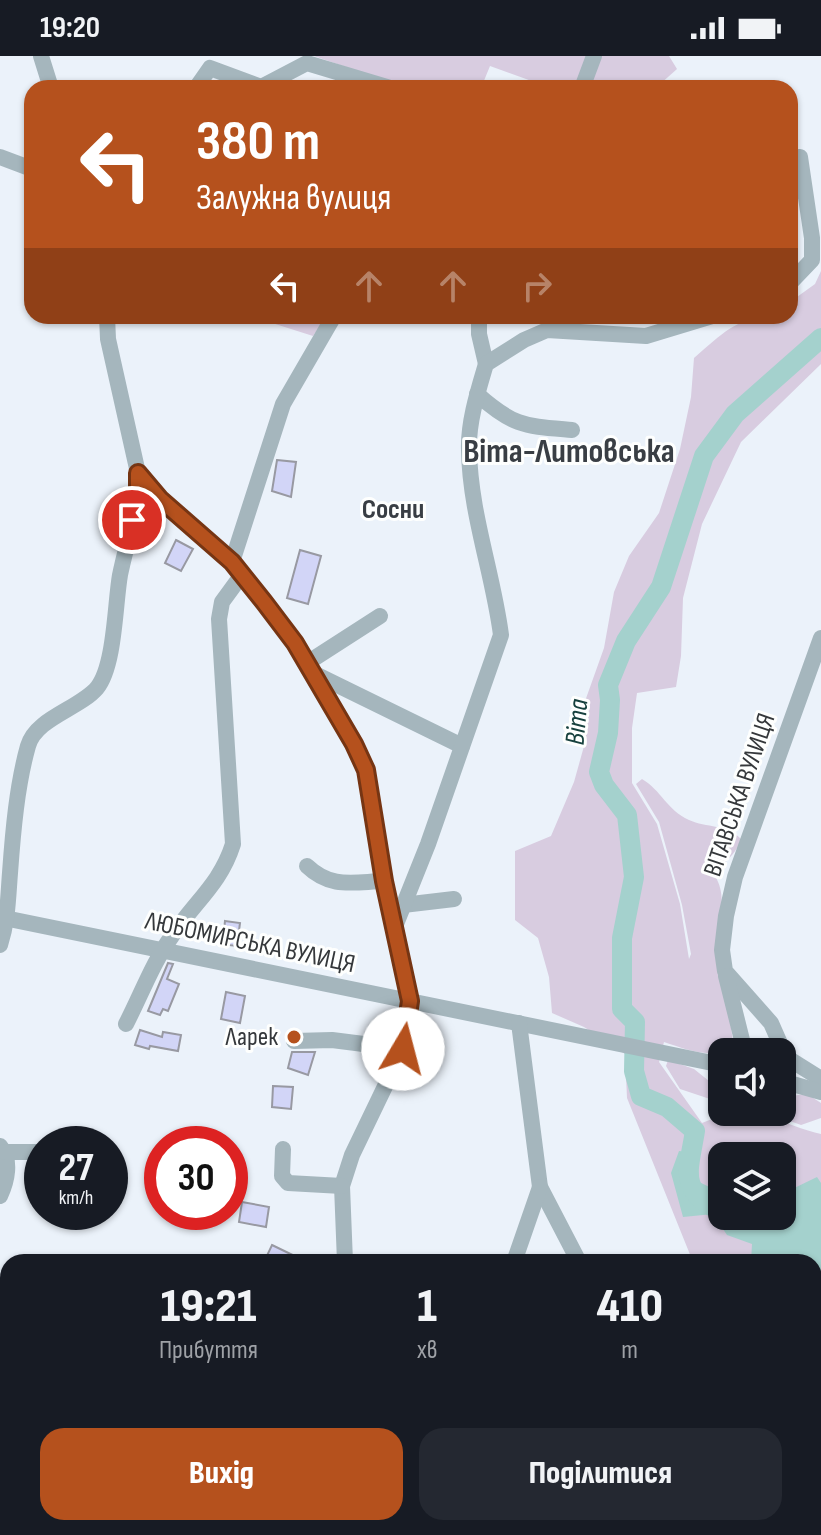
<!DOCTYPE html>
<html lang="uk">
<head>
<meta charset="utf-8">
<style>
	:root { --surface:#171b24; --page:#242831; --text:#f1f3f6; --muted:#9ea1a6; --accent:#b5511d }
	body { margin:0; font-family:"Sofia Sans Condensed",sans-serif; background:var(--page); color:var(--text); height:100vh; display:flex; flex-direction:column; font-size:30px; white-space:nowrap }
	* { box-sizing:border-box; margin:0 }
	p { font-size:26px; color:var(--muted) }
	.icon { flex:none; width:44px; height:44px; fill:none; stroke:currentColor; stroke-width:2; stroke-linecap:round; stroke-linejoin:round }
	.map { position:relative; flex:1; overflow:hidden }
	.sheet { position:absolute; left:0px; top:1198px; width:822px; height:282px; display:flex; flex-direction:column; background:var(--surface); border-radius:24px 24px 0 0; box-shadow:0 2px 6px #0004 }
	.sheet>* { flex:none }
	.top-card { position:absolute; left:24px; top:24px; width:774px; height:244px; border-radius:24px; box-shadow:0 2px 6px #0004; background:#b5511d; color:#fff; overflow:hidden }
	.fabs { position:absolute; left:708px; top:982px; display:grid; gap:16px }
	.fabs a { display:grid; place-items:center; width:88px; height:88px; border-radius:16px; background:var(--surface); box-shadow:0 2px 6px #0004; font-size:40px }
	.speed { position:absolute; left:24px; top:1070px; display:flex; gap:16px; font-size:40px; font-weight:700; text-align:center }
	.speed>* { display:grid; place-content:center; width:104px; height:104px; border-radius:50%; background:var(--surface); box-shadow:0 2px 6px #0004; line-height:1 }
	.speed small { font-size:20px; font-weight:400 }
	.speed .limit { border:12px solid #d22; background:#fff; color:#111 }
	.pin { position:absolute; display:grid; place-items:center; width:68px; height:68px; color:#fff; margin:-34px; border:4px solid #fff; border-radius:50%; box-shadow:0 2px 8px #0007 }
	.me { position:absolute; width:88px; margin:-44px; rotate:8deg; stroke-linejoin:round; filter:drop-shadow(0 0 6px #0008) }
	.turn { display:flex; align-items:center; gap:28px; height:168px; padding:0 40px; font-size:36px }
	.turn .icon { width:104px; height:104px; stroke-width:2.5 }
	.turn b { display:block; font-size:56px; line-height:68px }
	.lanes { display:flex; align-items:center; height:76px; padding:0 40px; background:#0003; justify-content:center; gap:40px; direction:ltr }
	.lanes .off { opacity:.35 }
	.eta { display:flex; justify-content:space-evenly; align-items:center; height:136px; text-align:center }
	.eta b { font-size:48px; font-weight:800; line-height:56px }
	.cta { display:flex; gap:16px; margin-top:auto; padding:16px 40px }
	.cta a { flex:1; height:92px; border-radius:24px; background:var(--accent); color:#fff; font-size:32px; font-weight:800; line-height:92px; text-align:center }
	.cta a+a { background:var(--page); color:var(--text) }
	.status { display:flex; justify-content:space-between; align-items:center; height:56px; padding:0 40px; background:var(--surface); direction:ltr }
	.status svg { height:22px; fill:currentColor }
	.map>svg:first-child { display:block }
</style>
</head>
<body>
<div class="status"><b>19:20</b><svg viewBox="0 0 49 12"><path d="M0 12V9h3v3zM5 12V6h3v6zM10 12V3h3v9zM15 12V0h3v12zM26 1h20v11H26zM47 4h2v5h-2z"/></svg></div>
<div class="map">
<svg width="821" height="1479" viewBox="0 0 821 1479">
	<rect width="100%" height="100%" fill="#ebf2fa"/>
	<g fill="#d8cce0" fill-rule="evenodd">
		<path d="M314,0H589L578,32H551L490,10L481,32H407Z"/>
		<path d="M600,0H669L677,13L659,29L661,32H588Z"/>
		<path d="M821,215V308L741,386L702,468L683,542L681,600L676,631L637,637L632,672V727L657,768L680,848L689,903L691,898L682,849L659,766L636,728L642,723C661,734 667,754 689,764C706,772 728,768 741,783C736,800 723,805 715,820C730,844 715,871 716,898C717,930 732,958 733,990C712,1004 688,994 664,986L659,1006L702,1067C712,1063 723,1058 733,1056C756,1052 797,1073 821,1078V1479H682L683,1472H814V1206H693L627,1042L625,998L584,971L552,957L549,921L538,882L515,864V795L551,780L574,726L586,683L584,648L604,592L614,536L629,500L659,457L680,393L691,341L694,302C732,269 738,260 790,260V246L815,228ZM722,1100H782V1160H722Z"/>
		<path d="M250,260H327L313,280Z"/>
		<path d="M668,1004L694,1013L709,1025L718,1026L722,1020V1047L680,1033L666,1010Z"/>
		<path d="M807,1038L821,1047V1062L801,1069L765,1056H782V1041Z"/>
	</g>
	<path fill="#a4d1cd" d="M679,1095L697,1097L699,1126L722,1137V1160H782V1135L784,1137L817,1121L821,1127V1358H814V1206H751L752,1188L727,1179L713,1158L683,1161L671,1117Z"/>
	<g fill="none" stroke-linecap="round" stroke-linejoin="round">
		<path stroke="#a4d1cd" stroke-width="20" d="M722,1156C678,1134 688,1118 695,1075L667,1051L641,1040L634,1015L635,966L622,953V882L634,821L627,759L604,729L599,716L608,677L610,644L608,629L626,585L661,531L704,400L735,358L821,282"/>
	</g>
	<g fill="#d2d5f7" stroke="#9899a2" stroke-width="2">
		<path d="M277,404L296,406L291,441L272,435Z"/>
		<path d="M176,484L193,493L181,515L165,507Z"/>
		<path d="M300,494L321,500L308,548L287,542Z"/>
		<path d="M225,865L240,867L237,890L228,889L229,884H223Z"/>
		<path d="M168,907L173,908L167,923L179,928L168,955L163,953L160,959L148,955Z"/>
		<path d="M226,936L245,940L240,967L221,963Z"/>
		<path d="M140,974L162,981L163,976L181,979L178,995L150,990L149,993L135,989Z"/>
		<path d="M292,996H315L308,1019L288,1012Z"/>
		<path d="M273,1030L293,1031L291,1053L272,1051Z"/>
		<path d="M242,1146L269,1151L266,1171L239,1166Z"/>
		<path d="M272,1189L307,1206H264Z"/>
	</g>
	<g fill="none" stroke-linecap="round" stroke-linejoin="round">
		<g stroke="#a5b6bd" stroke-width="16">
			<path d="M41,0L51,32"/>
			<path d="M196,32L210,12L261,31L307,7L390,32"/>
			<path d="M582,32L594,0"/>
			<path d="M0,101L32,113"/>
			<path d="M790,227L812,204V182L800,101"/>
			<path d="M107,260L108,283L138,417L160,443L232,506L295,587L354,688L366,714L384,825L410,945L403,993L352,1099L342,1130L345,1206"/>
			<path d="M479,260V278L486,308"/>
			<path d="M477,338C514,371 525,370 572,374"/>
			<path d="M232,506L283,348L334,260"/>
			<path d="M821,582L735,821L726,860L722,894L725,915L771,967L786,1001L821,1023"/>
			<path d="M307,607L380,560"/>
			<path d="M315,618L462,690"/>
			<path d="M307,810C331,833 353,826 384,825"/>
			<path d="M403,849L454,843"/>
			<path d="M0,861L722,1009"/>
			<path d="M396,868L428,788L501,579C493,517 470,457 469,394C468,366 478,335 486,308L524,284L547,274L646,280L712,260"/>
			<path d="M0,889C8,864 8,842 10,817C13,775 17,729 28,690C36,662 79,653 97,632C115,610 115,547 120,519C127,485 139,452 138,417"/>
			<path d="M726,920L745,996"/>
			<path d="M519,967L540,1131L579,1206"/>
			<path d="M126,968C141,939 153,906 172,880C194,846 220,829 233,788L219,563L222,546L241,520"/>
			<path d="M294,985L332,984L403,993"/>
			<path d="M782,1025L821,1036"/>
			<path d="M0,1090C12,1104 7,1125 0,1140"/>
			<path d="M283,1093L282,1120L288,1127L342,1130"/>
			<path d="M5,1096H37"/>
			<path d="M514,1206L540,1131"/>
			<path d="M0,1358L8,1357"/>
			<path d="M132,1479L135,1472"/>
			<path d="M349,1479L350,1472"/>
			<path d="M569,1479L570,1472"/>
		</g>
	</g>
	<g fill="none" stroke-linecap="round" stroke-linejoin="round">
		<g stroke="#763513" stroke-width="20">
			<path id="route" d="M132,464L138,445V417L160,443L232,506L264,546L295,587L354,688L366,714L384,825L410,945L403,993"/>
		</g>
		<use href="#route" stroke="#b5511d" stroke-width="14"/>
	</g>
	<circle fill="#b5511d" stroke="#fefffe" stroke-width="3" cx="294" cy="981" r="8"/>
	<g text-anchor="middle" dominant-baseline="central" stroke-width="6" stroke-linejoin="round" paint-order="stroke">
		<g font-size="26" fill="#35383b" stroke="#fefffe">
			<text transform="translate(740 739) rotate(-71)">ВІТАВСЬКА ВУЛИЦЯ</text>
			<text transform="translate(250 887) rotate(12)">ЛЮБОМИРСЬКА ВУЛИЦЯ</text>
		</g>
		<g font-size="26" fill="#35383b" stroke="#fefffe" text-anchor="end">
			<text x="278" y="981">Ларек</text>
		</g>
		<g font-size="28" font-weight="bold" fill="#393e44" stroke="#fefffe">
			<text x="393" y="453">Сосни</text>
		</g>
		<g font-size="28" font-style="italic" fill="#17413e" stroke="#fefffe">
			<text transform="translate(577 666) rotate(-85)">Віта</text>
		</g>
		<g font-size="34" font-weight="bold" fill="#393e44" stroke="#fefffe">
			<text x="569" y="395">Віта-Литовська</text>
		</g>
	</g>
</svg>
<div class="fabs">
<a><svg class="icon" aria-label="sound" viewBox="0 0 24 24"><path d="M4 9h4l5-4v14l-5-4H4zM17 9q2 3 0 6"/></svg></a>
<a><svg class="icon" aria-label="layers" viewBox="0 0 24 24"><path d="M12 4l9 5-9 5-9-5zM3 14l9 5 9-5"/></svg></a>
</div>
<div class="speed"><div>27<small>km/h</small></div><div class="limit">30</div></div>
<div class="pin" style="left:132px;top:464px;background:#d93025"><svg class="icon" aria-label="arrive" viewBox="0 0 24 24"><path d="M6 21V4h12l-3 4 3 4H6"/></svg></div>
<svg class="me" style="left:403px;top:993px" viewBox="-20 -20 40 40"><circle r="19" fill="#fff"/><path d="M0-13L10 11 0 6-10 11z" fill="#b5511d"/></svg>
<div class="top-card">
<div class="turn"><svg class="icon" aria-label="left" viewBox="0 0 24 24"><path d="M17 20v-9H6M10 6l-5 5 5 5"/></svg><div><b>380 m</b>Залужна вулиця</div></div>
<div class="lanes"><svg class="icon" aria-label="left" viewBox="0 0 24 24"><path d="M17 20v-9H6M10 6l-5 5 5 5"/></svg><svg class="icon off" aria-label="ahead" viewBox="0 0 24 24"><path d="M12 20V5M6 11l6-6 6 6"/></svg><svg class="icon off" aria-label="ahead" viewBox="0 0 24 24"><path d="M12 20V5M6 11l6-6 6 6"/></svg><svg class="icon off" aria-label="right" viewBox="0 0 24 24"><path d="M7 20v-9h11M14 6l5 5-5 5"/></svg></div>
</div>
<section class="sheet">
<div class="eta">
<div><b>19:21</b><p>Прибуття</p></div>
<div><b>1</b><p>хв</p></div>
<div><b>410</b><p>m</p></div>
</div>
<div class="cta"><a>Вихід</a><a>Поділитися</a></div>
</section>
</div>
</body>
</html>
